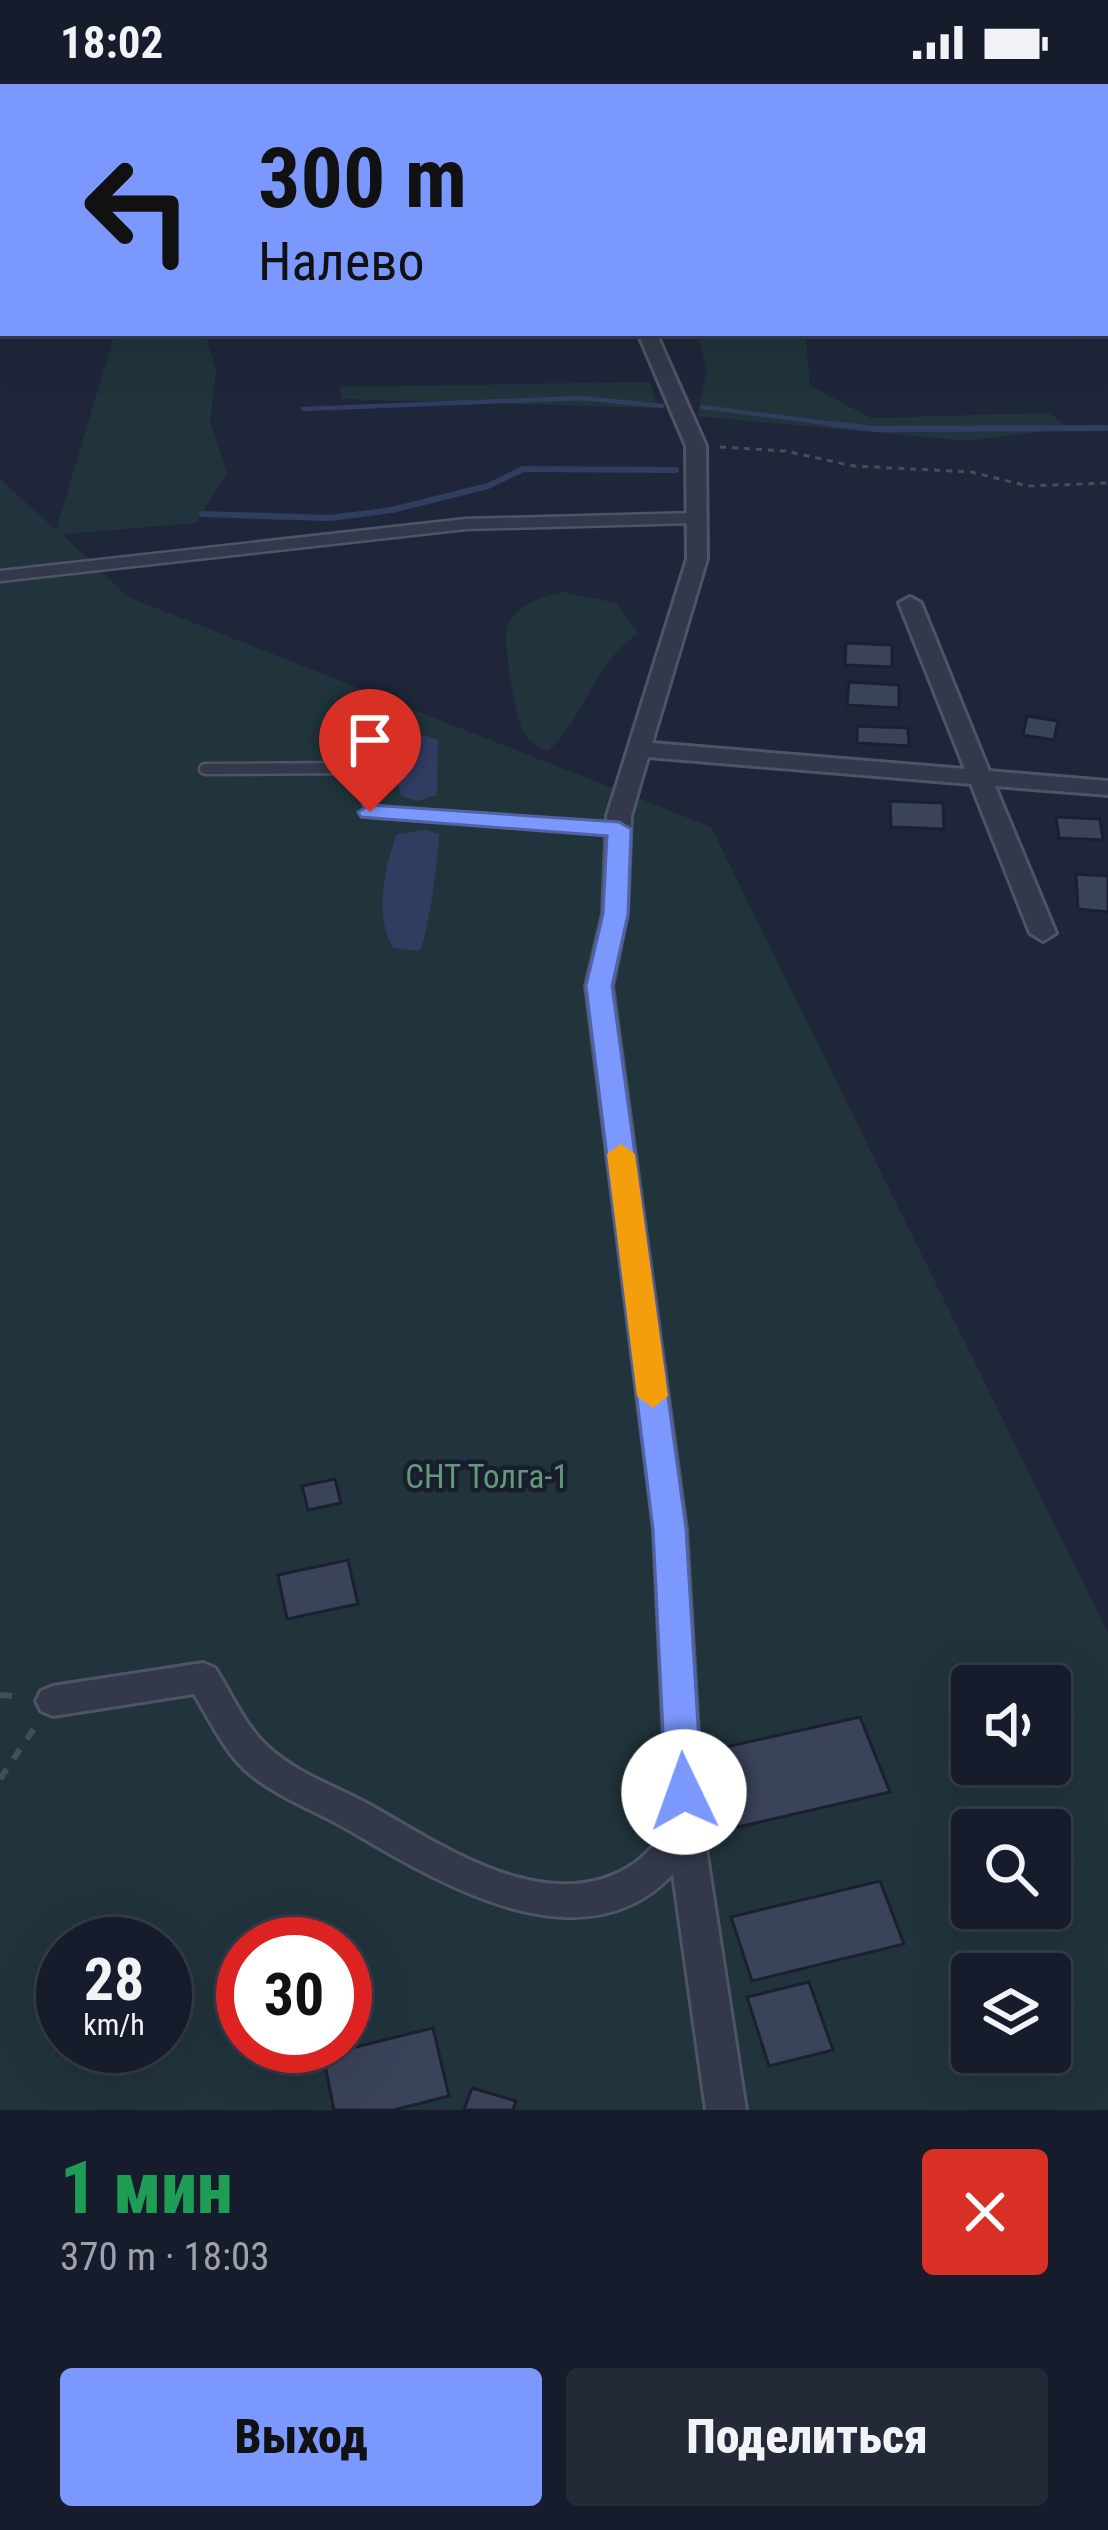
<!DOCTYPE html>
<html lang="ru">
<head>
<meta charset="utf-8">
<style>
	:root { --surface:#171c2c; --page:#242938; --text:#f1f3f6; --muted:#9ea1a9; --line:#363a48; --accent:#7b98fe }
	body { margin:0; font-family:"Roboto Condensed",sans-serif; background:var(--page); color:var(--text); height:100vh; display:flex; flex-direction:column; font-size:45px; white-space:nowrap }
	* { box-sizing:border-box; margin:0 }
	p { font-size:39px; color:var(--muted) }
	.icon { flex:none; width:66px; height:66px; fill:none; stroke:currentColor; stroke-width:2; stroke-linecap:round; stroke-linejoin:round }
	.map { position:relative; height:2026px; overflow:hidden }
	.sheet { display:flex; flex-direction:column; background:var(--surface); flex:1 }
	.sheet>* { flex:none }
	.guide { position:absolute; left:0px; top:0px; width:1110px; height:252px; box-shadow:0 12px 48px #0002,0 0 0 3px var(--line); background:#7b98fe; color:#111; overflow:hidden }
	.buttons { position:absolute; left:951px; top:1581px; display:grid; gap:24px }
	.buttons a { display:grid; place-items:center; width:120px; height:120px; border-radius:12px; background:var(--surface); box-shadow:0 12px 48px #0002,0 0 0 3px var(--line); font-size:60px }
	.speed { position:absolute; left:36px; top:1833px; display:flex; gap:24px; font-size:60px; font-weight:700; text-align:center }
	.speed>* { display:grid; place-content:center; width:156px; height:156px; border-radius:50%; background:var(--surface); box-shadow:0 12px 48px #0002,0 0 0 3px var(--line); line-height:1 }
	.speed small { font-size:30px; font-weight:400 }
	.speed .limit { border:18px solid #d22; background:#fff; color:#111 }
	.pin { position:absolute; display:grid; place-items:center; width:102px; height:102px; color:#fff; margin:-123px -51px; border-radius:50% 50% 50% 0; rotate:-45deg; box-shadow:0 0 12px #0007 }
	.pin .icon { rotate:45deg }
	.me { position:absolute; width:132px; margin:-66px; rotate:357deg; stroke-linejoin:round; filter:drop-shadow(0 0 9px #0008) }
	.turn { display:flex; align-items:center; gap:42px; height:252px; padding:0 60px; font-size:54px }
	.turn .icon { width:156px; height:156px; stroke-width:2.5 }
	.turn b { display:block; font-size:84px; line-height:102px }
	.round { display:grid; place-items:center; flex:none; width:126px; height:126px; border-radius:12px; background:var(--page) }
	.summary { display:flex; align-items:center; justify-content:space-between; height:204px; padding:0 60px }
	h1 { font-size:72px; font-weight:800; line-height:90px; color:#1e9e55 }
	.action { display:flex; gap:24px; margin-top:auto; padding:24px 60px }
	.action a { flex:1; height:138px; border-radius:12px; background:var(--accent); color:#111; font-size:48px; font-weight:800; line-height:138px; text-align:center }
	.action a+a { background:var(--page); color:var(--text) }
	.status { display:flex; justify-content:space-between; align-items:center; height:84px; padding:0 60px; background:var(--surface); direction:ltr }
	.status svg { height:33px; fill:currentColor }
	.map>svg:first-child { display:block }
</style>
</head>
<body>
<div class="status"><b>18:02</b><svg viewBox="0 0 49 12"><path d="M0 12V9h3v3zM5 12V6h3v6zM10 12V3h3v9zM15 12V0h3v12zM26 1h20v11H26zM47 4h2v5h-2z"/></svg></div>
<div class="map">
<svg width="1108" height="2026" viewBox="0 0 1108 2026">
	<rect width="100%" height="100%" fill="#1f263a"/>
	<g fill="#21343b" fill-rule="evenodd">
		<path d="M115,249H205L216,286L210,338L227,389L196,439L62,450L128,513L711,743L1108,1549V2026H0V395L56,446ZM972,1602H1050V1680H972ZM972,1746H1050V1824H972ZM63,1860H165V1962H63ZM243,1860H345V1962H243ZM972,1890H1050V1968H972Z"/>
		<path d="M697,249H831L806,256L810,302L871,334L1049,329L1068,344L968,357L697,332L707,287Z"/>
		<path d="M650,298L658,324L343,315L340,303Z"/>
		<path d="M563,508L616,519L638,549C588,586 587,632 547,668C540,663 529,658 525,651C516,637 501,553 508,540C520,518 542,513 563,508Z"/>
	</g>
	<g fill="#303c60">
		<path d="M424,651L438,656L437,711L417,717L401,712L396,690L404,658Z"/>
		<path d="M426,746L439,750C439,770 428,854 419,867L393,864C374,831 384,784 397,750Z"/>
	</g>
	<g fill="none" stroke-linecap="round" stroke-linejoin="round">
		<g stroke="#303c60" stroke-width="4.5">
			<path d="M702,323L857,343"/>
			<path d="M303,325L581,314L662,322"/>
		</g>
		<g stroke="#303c60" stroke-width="6">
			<path d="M833,340L875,345L1108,344"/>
			<path d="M202,430L330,434L392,426L488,402L523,385L676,386"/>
		</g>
	</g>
	<g fill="#3b435a" stroke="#1b2031" stroke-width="3">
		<path d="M846,559L892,561V583L845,581Z"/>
		<path d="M849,598L899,601V624L847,621Z"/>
		<path d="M1027,632L1058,637L1054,656L1023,651Z"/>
		<path d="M857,642L908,644L909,662L857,659Z"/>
		<path d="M890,717L943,719L944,745L891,743Z"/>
		<path d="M1056,733L1100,735L1103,756L1059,754Z"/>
		<path d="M1076,790L1108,792V828L1078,825Z"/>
		<path d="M335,1395L341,1419L308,1426L302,1402Z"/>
		<path d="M348,1476L358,1520L287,1535L278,1491Z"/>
		<path d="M860,1633L890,1708L738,1743L712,1666Z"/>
		<path d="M880,1797L904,1860L752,1897L731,1833Z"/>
		<path d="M809,1898L833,1966L769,1982L747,1913Z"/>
		<path d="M433,1944L449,2012L394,2026H334L323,1971Z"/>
		<path d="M472,2004L516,2017L513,2026H464Z"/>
	</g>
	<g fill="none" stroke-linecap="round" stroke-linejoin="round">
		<g stroke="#4e5365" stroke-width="15">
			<g id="service">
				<path d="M0,492L466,440L694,434"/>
				<path d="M205,685L344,684L366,697L370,728L619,745"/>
			</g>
		</g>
		<g stroke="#4e5365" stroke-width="6">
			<g id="minor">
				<path d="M574,0H588L589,3H573Z"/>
				<path d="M638,249H656L706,362L707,475L652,659L965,685L899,519L910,513L921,519L989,687L1108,697V711L995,702L1056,849L1043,857L1030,849L971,700L648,673L631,732L627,830L612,902L686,1445L704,1752L746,2026H706L673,1790C581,1887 438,1798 347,1745C314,1726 274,1712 245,1686C223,1665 210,1636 194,1610L53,1632L41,1627L36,1617L41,1607L53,1602L203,1579L215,1584C231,1609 244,1640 266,1661C295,1689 335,1702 370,1721C444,1763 551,1837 635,1779C647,1770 658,1757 668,1746L654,1445L586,902L603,830L607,732L687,475L686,362Z"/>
			</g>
		</g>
		<path stroke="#3f5158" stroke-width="3" stroke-dasharray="6 6" stroke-linecap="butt" d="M720,363L785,367L854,382L971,388L1028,402L1108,399"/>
		<g stroke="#3f5158" stroke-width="6" stroke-dasharray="12 12" stroke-linecap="butt">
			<path d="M0,1611L22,1613"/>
			<path d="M0,1695L37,1640"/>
		</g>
		<use href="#service" stroke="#33394a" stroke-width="10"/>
		<use href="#minor" fill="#33394a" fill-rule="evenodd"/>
	</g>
	<path fill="#7b98fe" stroke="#5063a5" stroke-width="3" d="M370,721L619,738L631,745L628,830L612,902L686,1445L702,1708L696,1720L684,1724L671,1720L666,1708L653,1445L586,902L603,830L607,752L361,733L358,728Z"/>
	<path fill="#f59e0b" d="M621,1060L635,1070L668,1312L653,1324L637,1312L607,1070Z"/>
	<g text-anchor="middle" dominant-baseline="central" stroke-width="9" stroke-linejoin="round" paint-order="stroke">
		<g font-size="33" fill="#639979" stroke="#191e2f">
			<text x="487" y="1392">СНТ Толга-1</text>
		</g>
	</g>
</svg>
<div class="buttons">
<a><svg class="icon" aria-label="sound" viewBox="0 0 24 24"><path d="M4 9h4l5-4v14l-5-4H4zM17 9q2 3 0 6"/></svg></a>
<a><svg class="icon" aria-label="search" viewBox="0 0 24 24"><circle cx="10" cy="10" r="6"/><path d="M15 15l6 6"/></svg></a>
<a><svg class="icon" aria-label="layers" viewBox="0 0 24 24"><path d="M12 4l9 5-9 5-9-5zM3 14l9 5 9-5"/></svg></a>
</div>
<div class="speed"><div>28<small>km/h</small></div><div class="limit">30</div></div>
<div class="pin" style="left:370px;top:728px;background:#d93025"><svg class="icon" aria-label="arrive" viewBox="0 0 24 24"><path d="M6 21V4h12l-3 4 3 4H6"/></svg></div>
<svg class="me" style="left:684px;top:1708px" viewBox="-20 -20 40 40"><circle r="19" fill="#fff"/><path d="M0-13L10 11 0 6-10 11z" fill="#7b98fe"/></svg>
<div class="guide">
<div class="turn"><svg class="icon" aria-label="left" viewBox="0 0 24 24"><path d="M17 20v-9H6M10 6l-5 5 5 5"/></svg><div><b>300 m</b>Налево</div></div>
</div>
</div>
<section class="sheet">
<div class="summary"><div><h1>1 мин</h1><p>370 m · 18:03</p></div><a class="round" style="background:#d93025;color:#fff"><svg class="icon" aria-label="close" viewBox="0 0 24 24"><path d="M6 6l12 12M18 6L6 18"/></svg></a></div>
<div class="action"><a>Выход</a><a>Поделиться</a></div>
</section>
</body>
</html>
